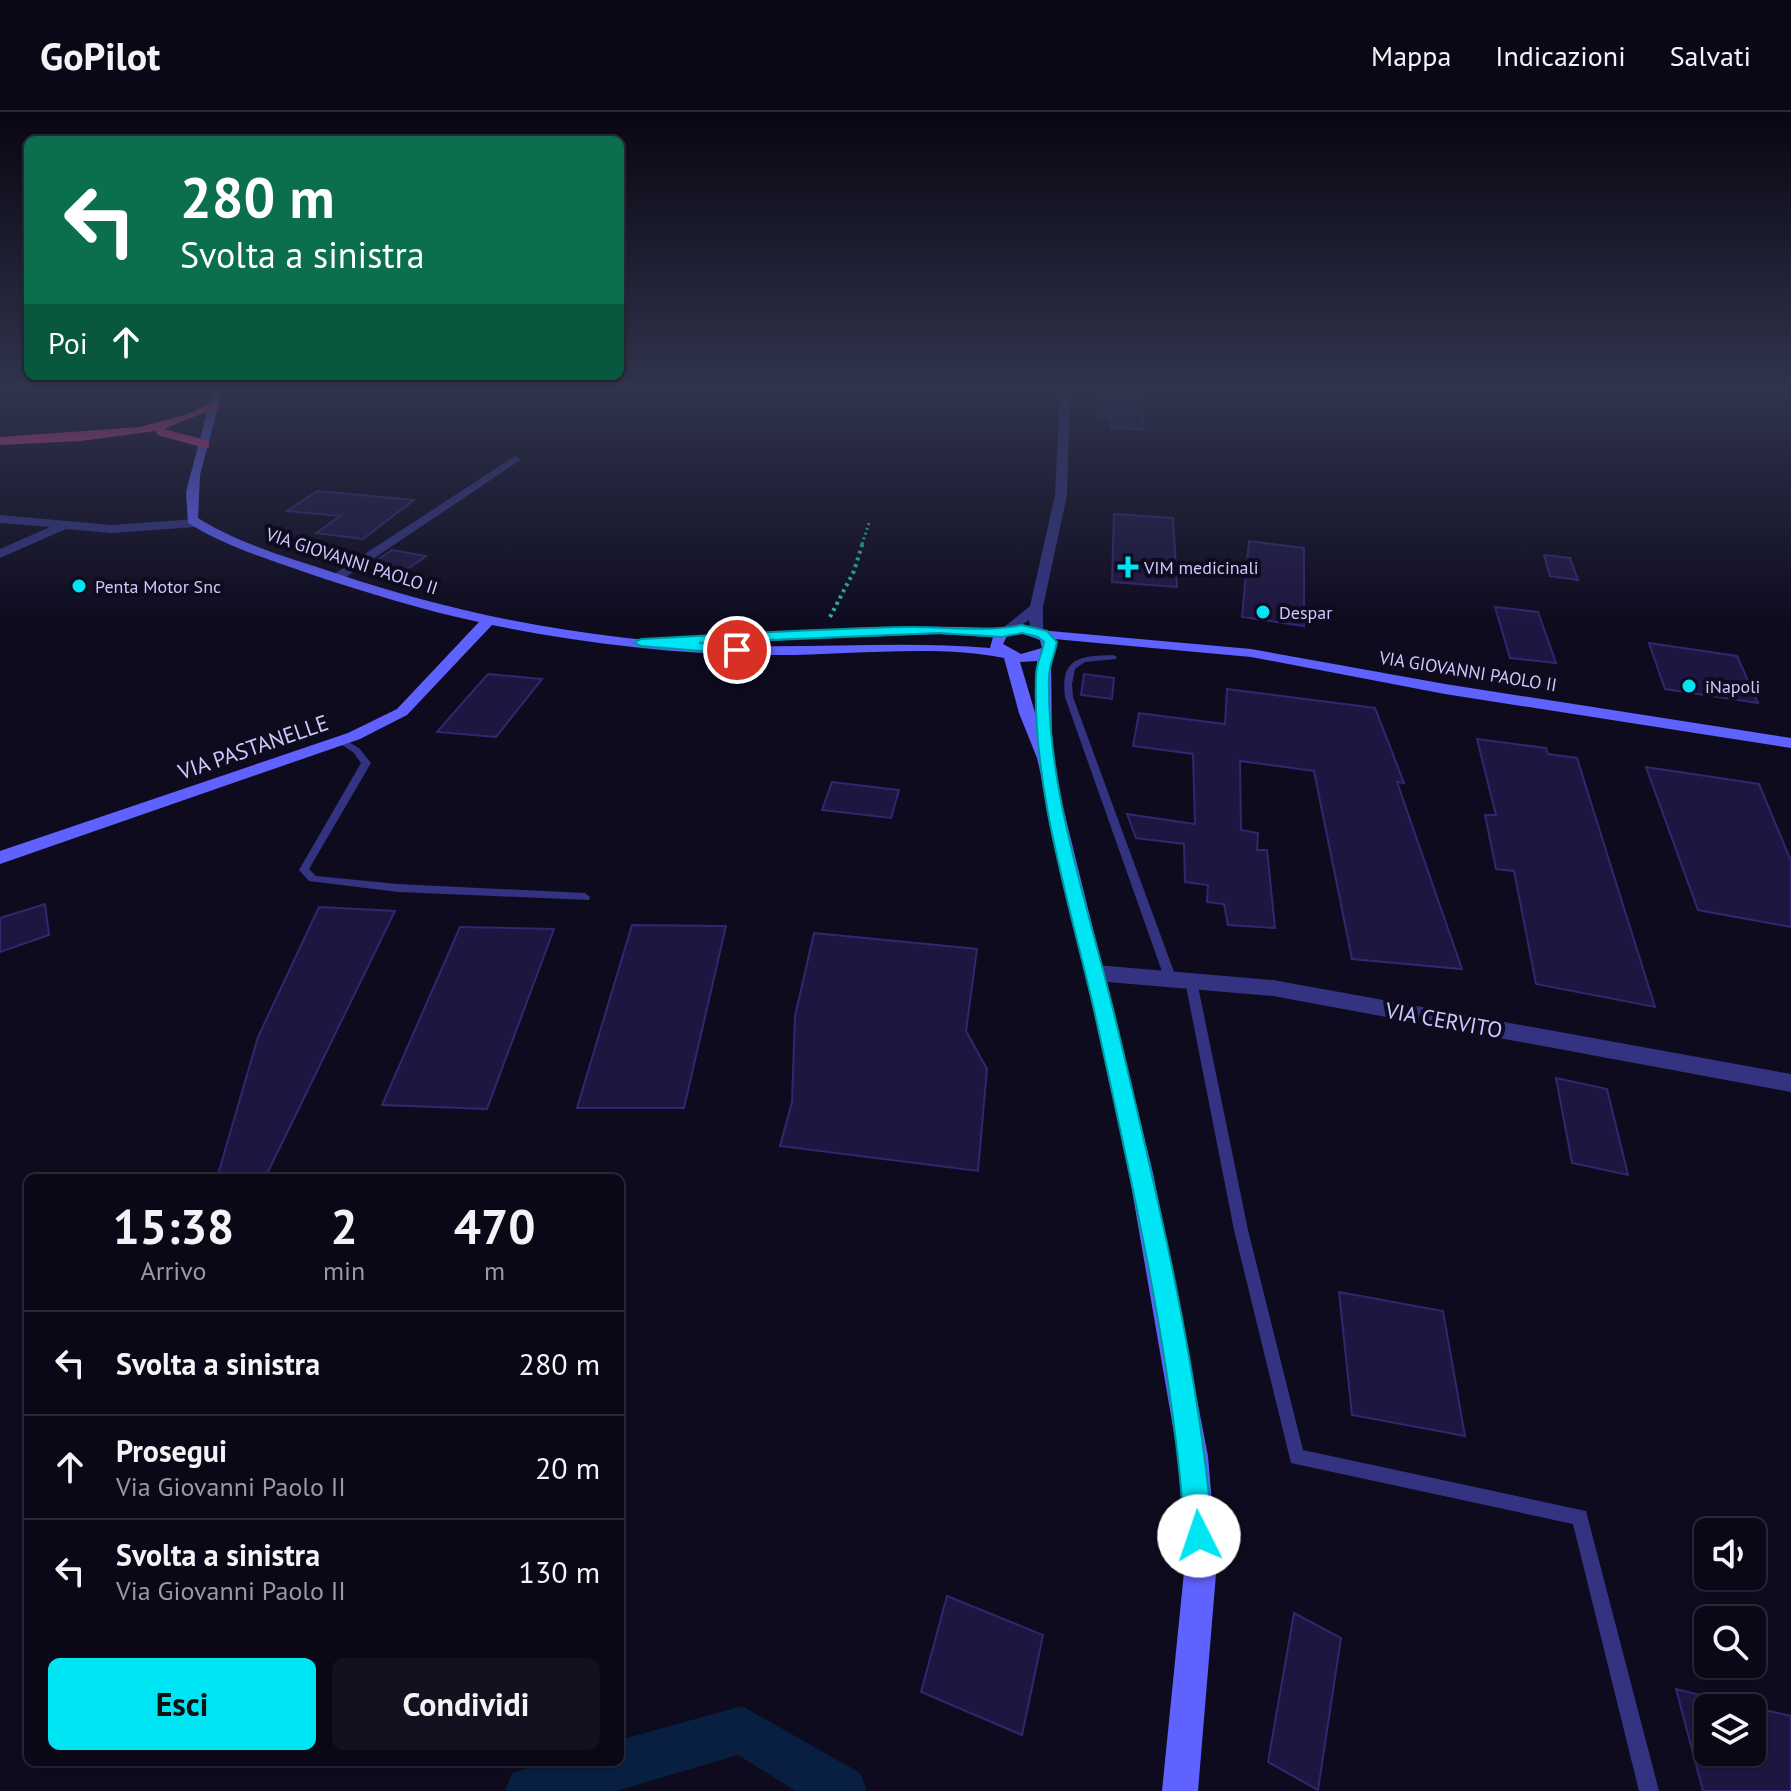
<!DOCTYPE html>
<html lang="it">
<head>
<meta charset="utf-8">
<style>
	:root { --surface:#0a0817; --page:#131120; --text:#f1f3f6; --muted:#999aa1; --line:#2a2936; --accent:#00e5f4 }
	body { margin:0; font-family:"PT Sans",sans-serif; background:var(--page); color:var(--text); height:100vh; display:flex; flex-direction:column; font-size:30px; white-space:nowrap }
	* { box-sizing:border-box; margin:0 }
	p { font-size:26px; color:var(--muted) }
	.icon { flex:none; width:44px; height:44px; fill:none; stroke:currentColor; stroke-width:2; stroke-linecap:round; stroke-linejoin:round }
	.map { position:relative; flex:1; overflow:hidden }
	.drawer { position:absolute; left:24px; top:1062px; width:600px; height:592px; display:flex; flex-direction:column; background:var(--surface); border-radius:12px; box-shadow:0 2px 6px #0004,0 0 0 2px var(--line) }
	.drawer>* { flex:none }
	.top-card { position:absolute; left:24px; top:24px; width:600px; height:244px; border-radius:12px; box-shadow:0 2px 6px #0004,0 0 0 2px var(--line); background:#0b6e4f; color:#fff; overflow:hidden }
	.tools { position:absolute; left:1694px; top:1406px; display:grid; gap:16px }
	.tools a { display:grid; place-items:center; width:72px; height:72px; border-radius:12px; background:var(--surface); box-shadow:0 2px 6px #0004,0 0 0 2px var(--line); font-size:40px }
	.pin { position:absolute; display:grid; place-items:center; width:68px; height:68px; color:#fff; margin:-34px; border:4px solid #fff; border-radius:50%; box-shadow:0 2px 8px #0007 }
	.me { position:absolute; width:88px; margin:-44px; rotate:356deg; stroke-linejoin:round; filter:drop-shadow(0 0 6px #0008) }
	.turn { display:flex; align-items:center; gap:28px; height:168px; padding:0 24px; font-size:36px }
	.turn .icon { width:104px; height:104px; stroke-width:2.5 }
	.turn b { display:block; font-size:56px; line-height:68px }
	.then { display:flex; align-items:center; height:76px; padding:0 24px; background:#0003; gap:16px; font-size:30px }
	.eta { display:flex; justify-content:space-evenly; align-items:center; height:136px; text-align:center }
	.eta b { font-size:48px; font-weight:700; line-height:56px }
	.button { display:flex; gap:16px; margin-top:auto; padding:16px 24px }
	.button a { flex:1; height:92px; border-radius:12px; background:var(--accent); color:#111; font-size:32px; font-weight:700; line-height:92px; text-align:center }
	.button a+a { background:var(--page); color:var(--text) }
	ul { padding:0; list-style:none }
	li { display:flex; align-items:center; gap:24px; height:104px; padding:0 24px; border-top:2px solid var(--line) }
	li div { flex:1 }
	li b { display:block; font-size:30px }
	li em { font-style:normal }
	header { display:flex; align-items:center; gap:48px; box-sizing:border-box; height:112px; padding:0 40px; background:var(--surface); border-bottom:2px solid var(--line) }
	header strong { font-size:38px }
	nav { display:flex; gap:44px; margin-inline-start:auto; font-size:28px }
	.map>svg:first-child { display:block }
</style>
</head>
<body>
<header>
<strong>GoPilot</strong>
<nav><a>Mappa</a><a>Indicazioni</a><a>Salvati</a></nav>
</header>
<div class="map">
<svg width="1791" height="1679" viewBox="0 0 1791 1679">
	<rect width="100%" height="100%" fill="#0e0b1f"/>
	<g fill="none" stroke-linecap="round" stroke-linejoin="round">
		<path fill="#081f41" fill-rule="evenodd" d="M742,1594L860,1661L867,1679H796L738,1643L616,1679H505L512,1661C548,1647 582,1650 620,1650V1628Z"/>
	</g>
	<g fill="#1d1641" stroke="#32266f" stroke-width="2">
		<path d="M1101,279L1144,282L1143,318L1111,315L1112,306L1098,305Z"/>
		<path d="M317,379L414,388L363,427L316,421L340,404L287,399Z"/>
		<path d="M1114,402L1173,406L1177,475L1112,470Z"/>
		<path d="M1249,429L1304,436V514L1242,505Z"/>
		<path d="M392,438L426,444L402,461L368,454Z"/>
		<path d="M1544,443L1570,446L1578,468L1550,464Z"/>
		<path d="M1495,495L1538,500L1556,551L1510,546Z"/>
		<path d="M1649,531L1737,544L1758,591L1665,577Z"/>
		<path d="M488,562L542,567L496,625L437,620Z"/>
		<path d="M1084,562L1114,566L1112,587L1081,583Z"/>
		<path d="M1227,577L1375,596L1404,671L1397,670L1462,857L1352,847L1314,659L1240,649L1241,718L1258,721L1257,738H1267L1275,816L1228,813L1224,792L1207,790L1208,773L1185,770L1184,732L1136,726L1127,702L1195,712L1193,642L1133,634L1139,601L1225,612Z"/>
		<path d="M1477,627L1546,636L1548,642L1577,646L1655,895L1536,872L1514,759L1496,757L1485,703H1496Z"/>
		<path d="M1646,655L1759,672L1791,749V815L1698,798Z"/>
		<path d="M832,670L899,678L891,706L822,698Z"/>
		<path d="M45,792L49,823L0,840V806Z"/>
		<path d="M319,795L395,799L265,1066H217L258,925Z"/>
		<path d="M632,813L726,814L684,996H577Z"/>
		<path d="M460,815L554,817L487,997L382,993Z"/>
		<path d="M814,821L977,837L966,919L987,957L978,1059L780,1034L792,990L795,904Z"/>
		<path d="M1556,966L1607,977L1628,1063L1572,1051Z"/>
		<path d="M1339,1180L1443,1199L1465,1324L1352,1303Z"/>
		<path d="M947,1484L1043,1523L1022,1623L921,1580Z"/>
		<path d="M1294,1501L1341,1526L1318,1678L1268,1650Z"/>
		<path d="M1676,1577L1708,1585V1640H1752V1595L1791,1604V1679H1703Z"/>
	</g>
	<g fill="none" stroke-linecap="round" stroke-linejoin="round">
		<path stroke="#25b7a9" stroke-width="3" stroke-dasharray="2 3" stroke-linecap="butt" d="M862,432L869,411"/>
		<path stroke="#25b7a9" stroke-width="4" stroke-dasharray="3 4" stroke-linecap="butt" d="M830,505L854,459L863,430"/>
		<g fill="#333381" fill-rule="evenodd">
			<path d="M1113,543L1117,545L1116,547L1085,550L1075,557L1072,572L1073,585L1177,868L1175,871H1167L1165,868L1065,585C1060,546 1079,544 1113,543Z"/>
			<path d="M340,625L359,636L371,651L309,757L316,764L398,772L585,781L590,785L589,788L398,780L309,769L299,758L361,651L353,640L337,630V626Z"/>
			<path d="M1191,865L1195,866L1197,869L1248,1118L1303,1338L1586,1399L1659,1679H1639L1573,1412L1291,1351L1234,1118L1185,869L1187,866Z"/>
		</g>
		<g fill="#333381" fill-rule="evenodd">
			<path d="M1060,277H1070L1067,383L1043,495V520L1031,523L1029,508L1008,523L1001,519L1003,516L1030,494L1055,383Z"/>
			<path d="M515,344L520,347L519,349L340,469L328,466Z"/>
			<path d="M0,403L111,413L196,407L202,411L196,415L111,421L66,417L0,446V437L50,415L0,411Z"/>
			<path d="M1096,853L1273,868L1791,962V980L1273,884L1096,869L1089,866L1086,861L1089,856Z"/>
		</g>
		<path fill="#6062ff" fill-rule="evenodd" d="M213,277H223L200,363L198,406C241,433 290,446 338,462C468,506 604,530 742,534C824,536 907,529 990,536L993,525L939,522L732,530L725,526L732,522C818,518 905,512 991,516C1009,517 1022,512 1039,518L1251,537L1445,572L1791,626V636L1445,582L1251,545L1054,527L1056,538L1051,543L1052,630L1048,634L1153,1061L1208,1344L1217,1450L1198,1679H1162L1185,1450L1178,1344L1129,1061L1086,861L1037,646L1019,601L1004,546C940,532 845,543 778,543C682,543 585,532 492,513L407,603L360,627L0,752V739L348,621L397,597L479,510C422,498 368,481 313,463C270,448 227,435 188,411L186,380ZM1021,521L1040,528L1042,536L1021,542L1003,532L1007,524ZM1037,549L1036,604L1020,550Z"/>
		<path fill="#ff44a5" fill-rule="evenodd" d="M214,289L220,293L218,295L164,317L209,329V335L205,336L157,323L156,319L81,329L0,333V325L140,315L188,302Z"/>
	</g>
	<linearGradient id="sky" x2="0" y2="1"><stop stop-color="#080611"/><stop offset="0.54" stop-color="#30344d"/><stop offset="1" stop-color="#30344d" stop-opacity="0"/></linearGradient>
	<rect width="1791" height="512" fill="url(#sky)"/>
	<path fill="#00e5f4" stroke="#00959f" stroke-width="2" d="M1022,513L1047,519L1057,530C1055,542 1050,550 1049,564C1046,675 1088,793 1114,901C1155,1073 1198,1248 1213,1424L1209,1434L1199,1438L1189,1434L1185,1424C1173,1247 1132,1071 1094,898C1069,789 1032,676 1036,564C1036,551 1042,542 1044,530L1038,525L1022,521L1002,525L939,521L699,531L742,535L744,538L737,542L641,534L634,531L641,527C729,522 817,517 906,515C944,514 984,521 1022,513Z"/>
	<g fill="#00e5f4" stroke="#0e0b1f" stroke-width="3">
		<path d="M1124 443h8v8h8v8h-8v8h-8v-8h-8v-8h8z"/>
		<circle cx="79" cy="474" r="8"/>
		<circle cx="1263" cy="500" r="8"/>
		<circle cx="1689" cy="574" r="8"/>
	</g>
	<g text-anchor="middle" dominant-baseline="central" stroke-width="8" stroke-linejoin="round" paint-order="stroke">
		<g font-size="18" fill="#cdc9ff" stroke="#0e0b1f">
			<text transform="translate(352 449) rotate(18)">VIA GIOVANNI PAOLO II</text>
			<text transform="translate(1468 559) rotate(9)">VIA GIOVANNI PAOLO II</text>
		</g>
		<g font-size="18" fill="#cdc9ff" stroke="#0e0b1f" text-anchor="start">
			<text x="1144" y="455">VIM medicinali</text>
			<text x="95" y="474">Penta Motor Snc</text>
			<text x="1279" y="500">Despar</text>
			<text x="1705" y="574">iNapoli</text>
		</g>
		<g font-size="22" fill="#cdc9ff" stroke="#0e0b1f">
			<text transform="translate(253 635) rotate(-19)">VIA PASTANELLE</text>
			<text transform="translate(1444 908) rotate(10)">VIA CERVITO</text>
		</g>
	</g>
</svg>
<div class="tools">
<a><svg class="icon" aria-label="sound" viewBox="0 0 24 24"><path d="M4 9h4l5-4v14l-5-4H4zM17 9q2 3 0 6"/></svg></a>
<a><svg class="icon" aria-label="search" viewBox="0 0 24 24"><circle cx="10" cy="10" r="6"/><path d="M15 15l6 6"/></svg></a>
<a><svg class="icon" aria-label="layers" viewBox="0 0 24 24"><path d="M12 4l9 5-9 5-9-5zM3 14l9 5 9-5"/></svg></a>
</div>
<div class="pin" style="left:737px;top:538px;background:#d93025"><svg class="icon" aria-label="arrive" viewBox="0 0 24 24"><path d="M6 21V4h12l-3 4 3 4H6"/></svg></div>
<svg class="me" style="left:1199px;top:1424px" viewBox="-20 -20 40 40"><circle r="19" fill="#fff"/><path d="M0-13L10 11 0 6-10 11z" fill="#00e5f4"/></svg>
<div class="top-card">
<div class="turn"><svg class="icon" aria-label="left" viewBox="0 0 24 24"><path d="M17 20v-9H6M10 6l-5 5 5 5"/></svg><div><b>280 m</b>Svolta a sinistra</div></div>
<div class="then">Poi<svg class="icon" aria-label="ahead" viewBox="0 0 24 24"><path d="M12 20V5M6 11l6-6 6 6"/></svg></div>
</div>
<section class="drawer">
<div class="eta">
<div><b>15:38</b><p>Arrivo</p></div>
<div><b>2</b><p>min</p></div>
<div><b>470</b><p>m</p></div>
</div>
<ul>
<li><svg class="icon" aria-label="left" viewBox="0 0 24 24"><path d="M17 20v-9H6M10 6l-5 5 5 5"/></svg><div><b>Svolta a sinistra</b></div><em>280 m</em></li>
<li><svg class="icon" aria-label="ahead" viewBox="0 0 24 24"><path d="M12 20V5M6 11l6-6 6 6"/></svg><div><b>Prosegui</b><p>Via Giovanni Paolo II</p></div><em>20 m</em></li>
<li><svg class="icon" aria-label="left" viewBox="0 0 24 24"><path d="M17 20v-9H6M10 6l-5 5 5 5"/></svg><div><b>Svolta a sinistra</b><p>Via Giovanni Paolo II</p></div><em>130 m</em></li>
</ul>
<div class="button"><a>Esci</a><a>Condividi</a></div>
</section>
</div>
</body>
</html>
